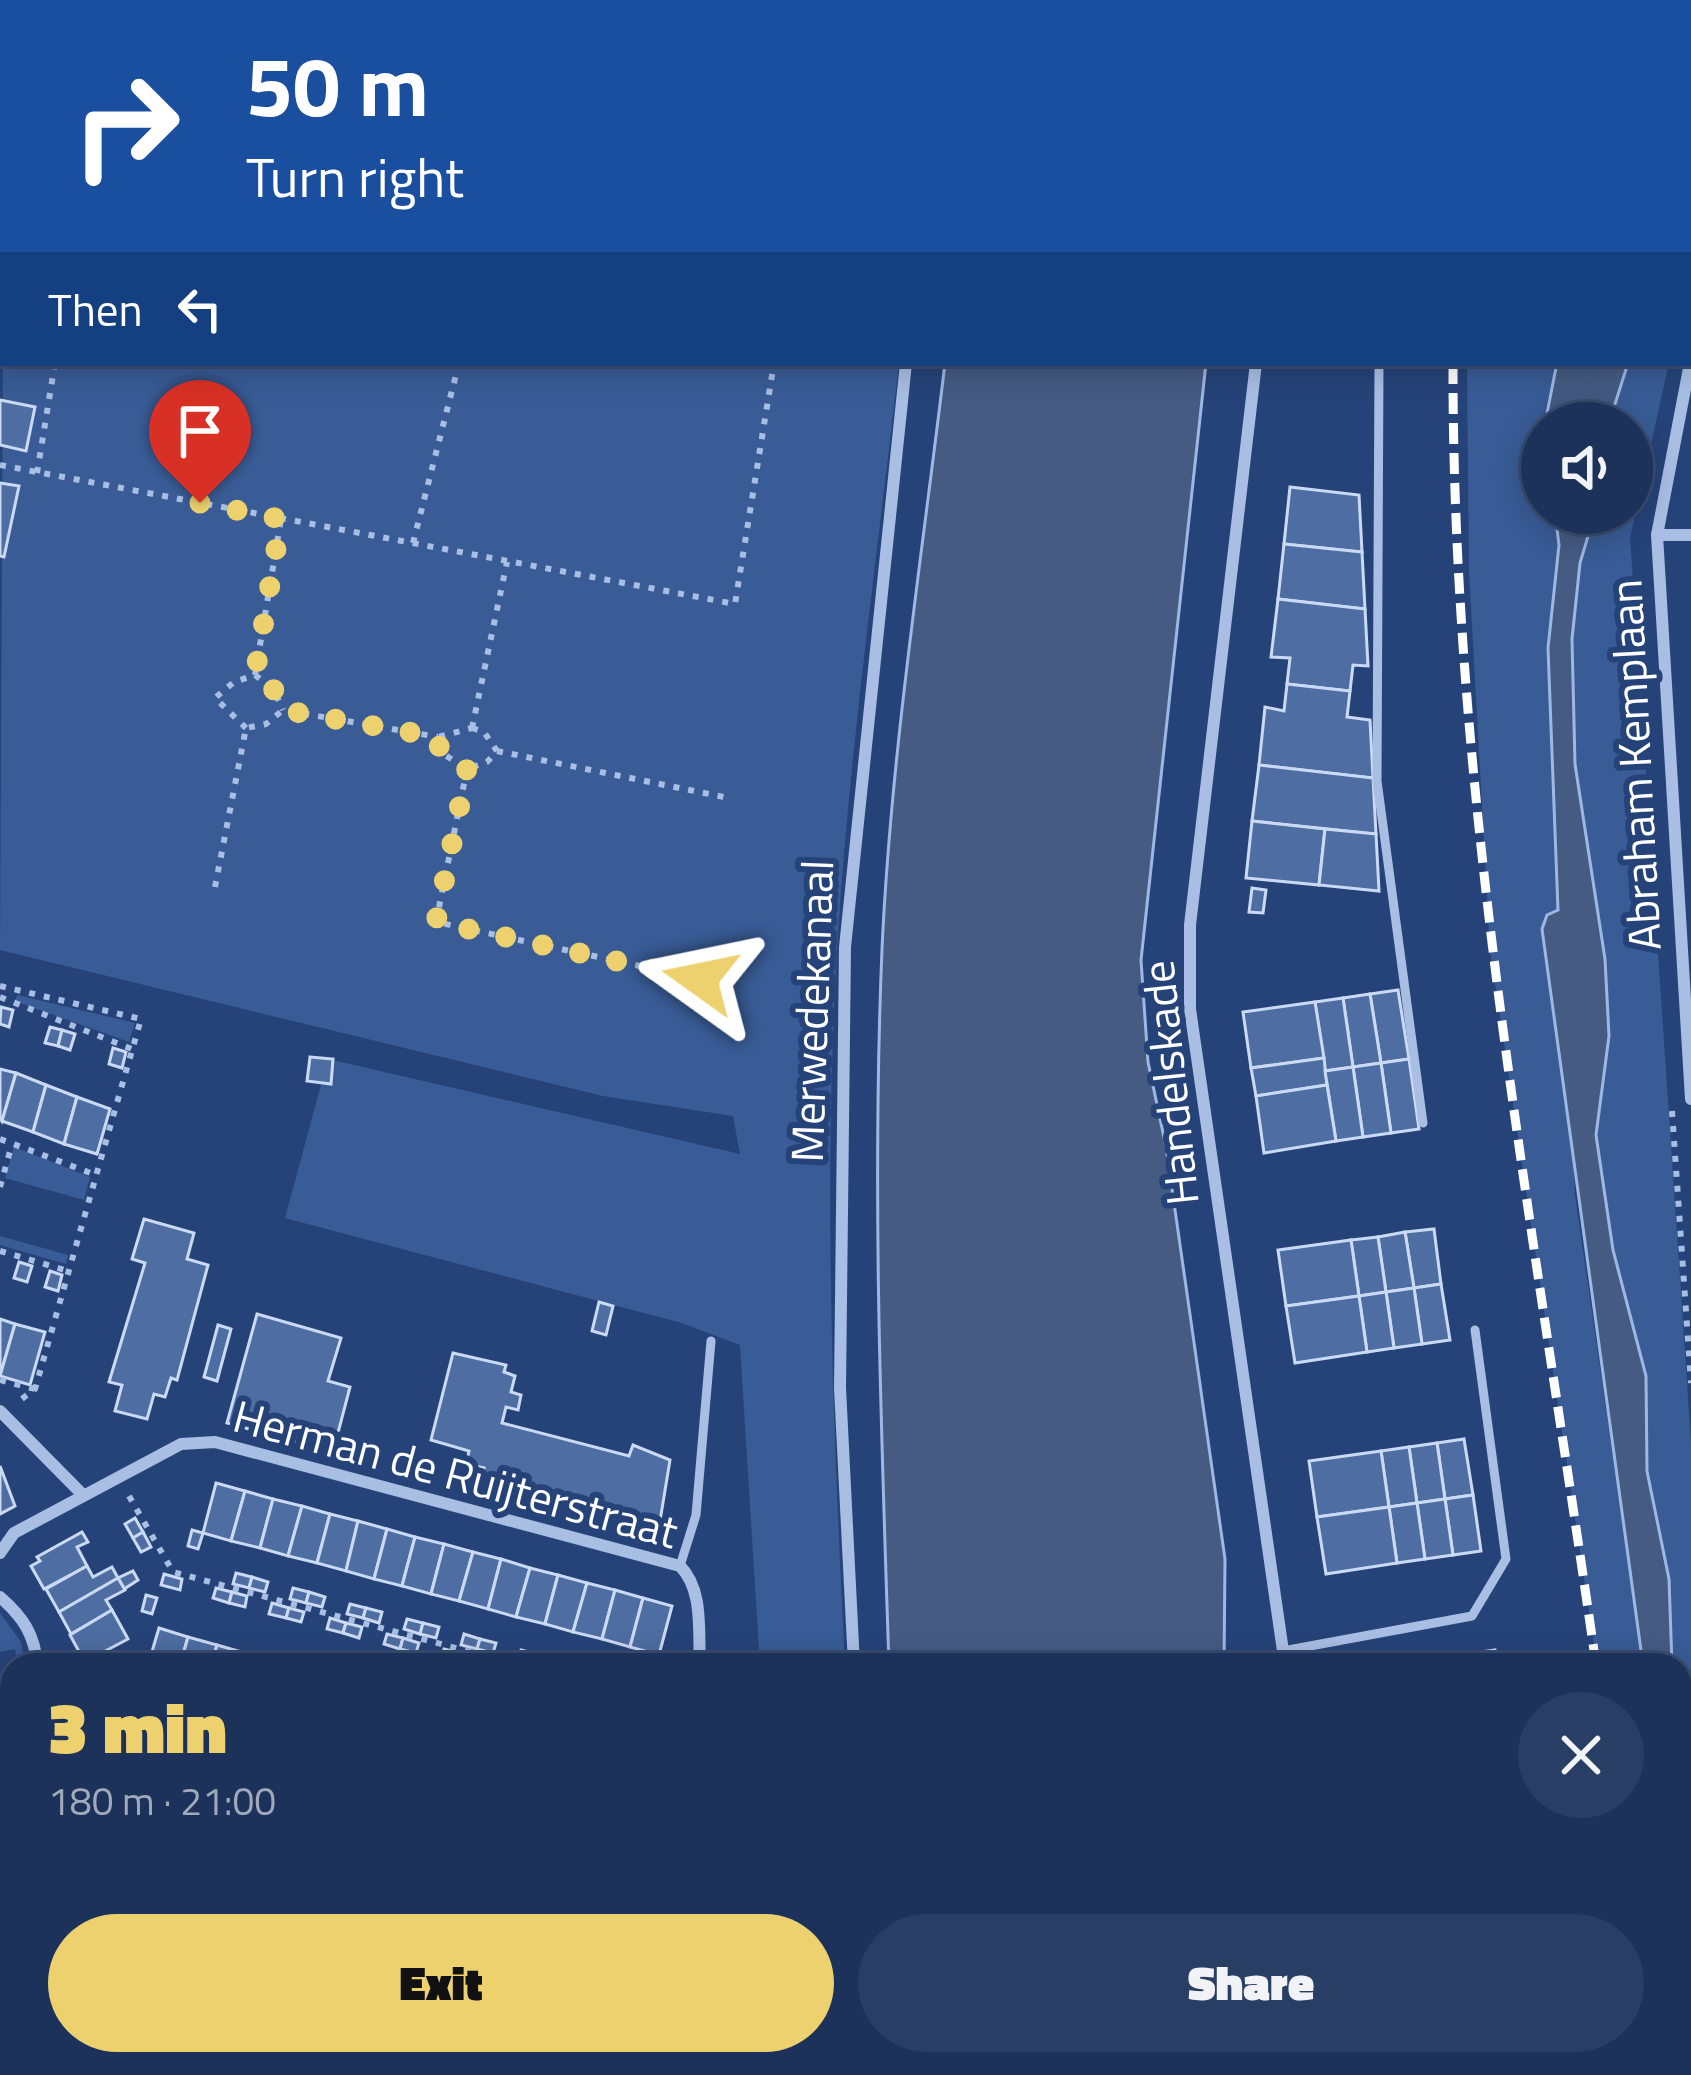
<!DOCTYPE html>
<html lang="en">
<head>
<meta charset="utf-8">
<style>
	:root { --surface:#1c325b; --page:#293e64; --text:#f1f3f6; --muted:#a0aabb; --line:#3a4d71; --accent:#ecd16e }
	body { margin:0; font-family:"Titillium Web",sans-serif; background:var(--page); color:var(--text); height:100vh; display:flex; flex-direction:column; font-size:45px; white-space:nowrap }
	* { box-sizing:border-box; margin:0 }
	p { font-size:39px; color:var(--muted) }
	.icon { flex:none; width:66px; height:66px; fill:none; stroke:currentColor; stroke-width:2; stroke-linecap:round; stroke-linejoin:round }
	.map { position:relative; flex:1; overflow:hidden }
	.drawer { position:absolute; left:0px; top:1653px; width:1692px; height:423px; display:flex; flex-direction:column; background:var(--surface); border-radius:36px 36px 0 0; box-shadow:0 6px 30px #0003,0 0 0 3px var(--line) }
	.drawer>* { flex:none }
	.hud { position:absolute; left:0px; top:0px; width:1692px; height:366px; box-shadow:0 6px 30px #0003,0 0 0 3px var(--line); background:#1a4fa0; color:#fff; overflow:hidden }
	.controls { position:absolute; left:1521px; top:402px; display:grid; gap:24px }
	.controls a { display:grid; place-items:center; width:132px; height:132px; border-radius:50%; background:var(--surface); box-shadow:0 6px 30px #0003,0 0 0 3px var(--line); font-size:60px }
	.pin { position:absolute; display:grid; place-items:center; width:102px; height:102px; color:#fff; margin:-123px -51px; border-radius:50% 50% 50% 0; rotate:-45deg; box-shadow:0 0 12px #0007 }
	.pin .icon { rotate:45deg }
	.me { position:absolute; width:132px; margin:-66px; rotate:282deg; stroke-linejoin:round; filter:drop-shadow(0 0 9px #0008) }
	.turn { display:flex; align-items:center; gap:42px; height:252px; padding:0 48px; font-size:54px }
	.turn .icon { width:156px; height:156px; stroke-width:2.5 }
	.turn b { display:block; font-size:84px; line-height:102px }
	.then { display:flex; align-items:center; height:114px; padding:0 48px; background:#0003; gap:24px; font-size:45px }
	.round { display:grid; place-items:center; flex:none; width:126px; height:126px; border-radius:63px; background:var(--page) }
	.overview { display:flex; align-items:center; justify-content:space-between; height:204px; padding:0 48px }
	h1 { font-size:72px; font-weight:800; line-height:90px; color:var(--accent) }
	.button { display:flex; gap:24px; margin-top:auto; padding:24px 48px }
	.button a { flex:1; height:138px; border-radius:72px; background:var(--accent); color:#111; font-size:48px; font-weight:800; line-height:138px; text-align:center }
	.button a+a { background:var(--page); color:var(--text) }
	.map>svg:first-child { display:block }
</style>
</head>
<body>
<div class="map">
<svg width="1691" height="2075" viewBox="0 0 1691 2075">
	<rect width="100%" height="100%" fill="#264379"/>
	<g fill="#395c96">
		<path d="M1358,0H1621L1622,3H1361Z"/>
		<path d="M3,349V363H899C877,558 849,753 837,949C823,1187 833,1427 845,1665H760L740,1345L682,1323L285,1218L328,1059L740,1154L733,1116L603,1096L0,950Z"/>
		<path d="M1467,363H1557L1542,423V513H1555L1559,545L1548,648L1575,1195L1643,1665H1597L1490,950L1469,571Z"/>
		<path d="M1628,363H1669L1630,538L1691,1442V1742L1680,1743V1665H1672L1669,1579L1647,1471L1646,1376L1613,1250L1596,1135L1609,1036L1605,959L1575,764L1572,639L1580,563L1595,513H1632V423H1609Z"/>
		<path d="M17,995L135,1023L129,1042L15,1001Z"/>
		<path d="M14,1147L90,1177L84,1200L5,1178Z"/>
		<path d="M0,1236L68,1255L66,1264L0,1245Z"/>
		<path d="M0,1613L21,1642L25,1665H18L15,1649L0,1652Z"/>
		<path d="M1680,1927L1691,2004V2075H1657L1655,2064H1680Z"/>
		<path d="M806,2064H871L878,2075H808Z"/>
	</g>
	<g fill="#455b82" stroke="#9db8e4" stroke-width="3">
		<path d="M945,363H1206L1141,960L1148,1062L1166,1147L1225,1559L1224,1665H889C881,1426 872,1188 882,949C891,753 922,557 945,363Z"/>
		<path d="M1557,363H1628L1609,423H1545Z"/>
		<path d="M1555,513H1595L1580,563L1572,639L1575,764L1605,959L1609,1036L1596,1135L1613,1250L1646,1376L1647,1471L1669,1579L1672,1665H1643L1542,929L1547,915L1558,910L1548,648L1559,545Z"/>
		<path d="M1691,1742V1774L1683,1776L1691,1802V2004L1680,1927V1743Z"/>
		<path d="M921,2064H1277L1278,2075H922Z"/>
	</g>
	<g fill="#4e6da2" stroke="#cbdaf3" stroke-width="3">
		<path d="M0,400L35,407L26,451L0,445Z"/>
		<path d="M0,483L19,486L4,557L0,556Z"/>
		<path d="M1290,487L1359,495L1362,552L1284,544Z"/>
		<path d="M1284,544L1362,552L1365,609L1278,599Z"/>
		<path d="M1278,599L1365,609L1368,666L1353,665L1350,691L1287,684L1290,658L1271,657Z"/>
		<path d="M1287,684L1350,691L1347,717L1370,720L1373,778L1259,765L1265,707L1284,711Z"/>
		<path d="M1259,765L1373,778L1376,834L1252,821Z"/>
		<path d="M1252,821L1325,829L1319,885L1246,878Z"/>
		<path d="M1325,829L1376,834L1379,891L1319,885Z"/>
		<path d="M1252,888L1266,890L1263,913L1249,912Z"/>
		<path d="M1398,990L1409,1059L1381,1063L1370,994Z"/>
		<path d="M1370,994L1381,1063L1353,1067L1343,998Z"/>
		<path d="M1343,998L1353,1067L1325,1071L1315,1002Z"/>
		<path d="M1315,1002L1324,1058L1251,1068L1243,1012Z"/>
		<path d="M1,1007L13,1010L9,1027L0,1024Z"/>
		<path d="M50,1027L62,1030L58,1046L45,1043Z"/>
		<path d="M62,1030L75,1034L70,1050L58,1046Z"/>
		<path d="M113,1048L126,1052L122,1068L109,1064Z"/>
		<path d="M310,1057L333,1059L331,1084L307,1081Z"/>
		<path d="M1324,1058L1327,1085L1256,1096L1251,1068Z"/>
		<path d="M1409,1059L1419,1129L1391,1133L1381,1063Z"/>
		<path d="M1381,1063L1391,1133L1363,1137L1353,1067Z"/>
		<path d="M1353,1067L1363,1137L1336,1141L1325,1071Z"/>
		<path d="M0,1069L16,1073L2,1121L0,1117Z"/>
		<path d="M16,1073L46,1085L33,1132L2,1121Z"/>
		<path d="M46,1085L77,1097L64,1144L33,1132Z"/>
		<path d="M1327,1085L1336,1141L1264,1153L1256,1096Z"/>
		<path d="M77,1097L110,1109L97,1154L64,1144Z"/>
		<path d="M144,1219L194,1233L187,1259L208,1265L177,1380L171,1378L165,1397L154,1394L147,1419L115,1411L122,1385L109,1382L145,1263L132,1259Z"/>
		<path d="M1434,1229L1441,1284L1414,1288L1405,1232Z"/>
		<path d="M1405,1232L1414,1288L1386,1292L1378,1237Z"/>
		<path d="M1378,1237L1386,1292L1359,1296L1351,1240Z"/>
		<path d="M1351,1240L1359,1296L1286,1306L1278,1250Z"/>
		<path d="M19,1262L32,1266L27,1282L14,1278Z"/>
		<path d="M50,1271L62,1275L58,1291L45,1287Z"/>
		<path d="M1441,1284L1450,1340L1422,1344L1414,1288Z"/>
		<path d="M1414,1288L1422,1344L1394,1348L1386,1292Z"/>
		<path d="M1386,1292L1394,1348L1367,1352L1359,1296Z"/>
		<path d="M1359,1296L1367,1352L1295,1363L1286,1306Z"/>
		<path d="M599,1302L613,1306L606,1335L592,1331Z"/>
		<path d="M257,1314L341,1338L328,1381L350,1387L333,1452L227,1423Z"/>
		<path d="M0,1319L15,1324L0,1376Z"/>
		<path d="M15,1324L45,1332L30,1385L0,1376Z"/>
		<path d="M218,1325L231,1329L217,1381L204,1377Z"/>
		<path d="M453,1353L506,1365L504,1372L515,1376L511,1392L521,1395L518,1410L506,1407L502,1423L629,1456L633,1445L670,1460L660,1521L636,1515L633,1523L613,1518L615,1509L483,1474L484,1468L466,1464L469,1451L431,1440Z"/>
		<path d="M1464,1439L1473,1495L1445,1499L1437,1443Z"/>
		<path d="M1437,1443L1445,1499L1417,1503L1409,1447Z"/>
		<path d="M1409,1447L1417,1503L1389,1507L1381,1451Z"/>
		<path d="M1381,1451L1389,1507L1317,1517L1309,1461Z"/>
		<path d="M0,1466L15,1506L0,1514Z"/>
		<path d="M216,1483L245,1491L231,1541L203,1533Z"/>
		<path d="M245,1491L273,1499L260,1548L231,1541Z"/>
		<path d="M1473,1495L1481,1551L1453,1555L1445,1499Z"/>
		<path d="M273,1499L302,1506L288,1556L260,1548Z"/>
		<path d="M1445,1499L1453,1555L1425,1559L1417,1503Z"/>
		<path d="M1417,1503L1425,1559L1397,1563L1389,1507Z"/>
		<path d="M302,1506L330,1514L317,1563L288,1556Z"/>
		<path d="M1389,1507L1397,1563L1326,1574L1317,1517Z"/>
		<path d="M330,1514L358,1521L346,1571L317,1563Z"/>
		<path d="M135,1518L143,1532L133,1538L125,1524Z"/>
		<path d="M358,1521L387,1529L374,1579L346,1571Z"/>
		<path d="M387,1529L415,1537L402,1586L374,1579Z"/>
		<path d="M192,1530L203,1533L198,1549L188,1546Z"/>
		<path d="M82,1532L88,1542L77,1547L87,1566L44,1589L31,1566L40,1561L37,1557Z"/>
		<path d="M143,1532L151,1547L141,1552L133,1538Z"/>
		<path d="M415,1537L444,1544L431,1594L402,1586Z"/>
		<path d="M444,1544L473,1552L459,1601L431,1594Z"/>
		<path d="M473,1552L501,1559L488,1609L459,1601Z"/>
		<path d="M501,1559L530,1568L516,1617L488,1609Z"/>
		<path d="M87,1566L93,1577L112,1567L118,1578L59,1612L46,1589Z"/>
		<path d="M530,1568L558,1575L545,1624L516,1617Z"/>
		<path d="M133,1571L138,1580L124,1589L118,1578Z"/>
		<path d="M236,1573L252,1577L249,1588L233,1584Z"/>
		<path d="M164,1574L182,1579L180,1590L161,1585Z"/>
		<path d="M558,1575L587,1583L573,1632L545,1624Z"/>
		<path d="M252,1577L268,1582L265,1592L249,1588Z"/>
		<path d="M118,1578L125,1590L106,1600L112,1610L71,1634L59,1612Z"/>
		<path d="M587,1583L615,1590L602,1639L573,1632Z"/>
		<path d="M216,1588L232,1592L229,1603L213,1598Z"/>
		<path d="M293,1588L309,1592L306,1603L290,1599Z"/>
		<path d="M615,1590L643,1598L630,1647L602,1639Z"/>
		<path d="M232,1592L247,1596L245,1607L229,1603Z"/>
		<path d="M309,1592L325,1597L322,1607L306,1603Z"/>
		<path d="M146,1595L157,1598L152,1614L142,1611Z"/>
		<path d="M643,1598L672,1606L659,1655L630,1647Z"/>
		<path d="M272,1603L289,1608L286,1618L269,1614Z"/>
		<path d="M350,1604L366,1608L363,1618L347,1614Z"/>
		<path d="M289,1608L304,1612L301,1622L286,1618Z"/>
		<path d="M366,1608L382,1612L379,1623L363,1618Z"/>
		<path d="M112,1610L128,1639L94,1657L91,1652L82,1657L70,1635Z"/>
		<path d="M330,1618L346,1623L343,1633L327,1629Z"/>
		<path d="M407,1619L423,1623L420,1634L404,1629Z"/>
		<path d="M346,1623L362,1627L359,1638L343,1633Z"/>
		<path d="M423,1623L439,1627L436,1638L420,1634Z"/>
		<path d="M159,1628L188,1637L180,1665H148Z"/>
		<path d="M387,1634L403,1638L400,1649L384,1644Z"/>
		<path d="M464,1634L480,1639L477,1649L461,1645Z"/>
		<path d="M188,1637L217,1645L211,1665H180Z"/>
		<path d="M403,1638L419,1643L416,1653L400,1649Z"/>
		<path d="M480,1639L496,1643L493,1653L477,1649Z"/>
		<path d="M217,1645L245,1653L242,1665H211Z"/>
		<path d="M444,1649L460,1653L457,1664L441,1660Z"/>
		<path d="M521,1650L537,1654L534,1664L518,1660Z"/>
		<path d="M1495,1650L1498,1665H1469L1467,1654Z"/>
		<path d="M245,1653L274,1661L272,1665H242Z"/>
		<path d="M460,1653L476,1658L474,1665L457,1664Z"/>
		<path d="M537,1654L553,1658L551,1665L534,1664Z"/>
		<path d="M1467,1654L1469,1665H1441L1440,1658Z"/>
		<path d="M1440,1658L1441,1665H1413L1412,1662Z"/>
		<path d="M11,1763L12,1817L10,1818L0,1801V1769Z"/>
		<path d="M240,2064H283L280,2075L239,2068Z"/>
		<path d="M340,2064H384L383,2069L404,2075H362L339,2068Z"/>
		<path d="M450,2064H464L493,2072L447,2075Z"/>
		<path d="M672,2064H734V2065L672,2070Z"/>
		<path d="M734,2065L735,2075H650L668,2071Z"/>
	</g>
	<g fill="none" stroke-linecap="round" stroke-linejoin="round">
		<g stroke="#a8bee3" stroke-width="6" stroke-dasharray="6 9" stroke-linecap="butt">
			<path d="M1689,292L1691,283"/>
			<path d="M0,465L735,604L774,363"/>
			<path d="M37,473L55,363"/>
			<path d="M413,543L459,363"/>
			<path d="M255,675L281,519"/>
			<path d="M246,728L215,698L234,682L255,675L274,690L283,710"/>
			<path d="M472,728L507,562"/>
			<path d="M472,728L484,732L497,751L487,762L467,769L440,752L438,737Z"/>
			<path d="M497,751L724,797"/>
			<path d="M467,769L436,922L700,979"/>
			<path d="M215,887L246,728L266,724L283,710L438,737"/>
			<path d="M0,986L141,1019L35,1389L19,1401"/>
			<path d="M0,997L132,1049"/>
			<path d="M1672,1111L1691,1383"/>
			<path d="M0,1139L96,1175"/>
			<path d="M0,1187L12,1144"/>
			<path d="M0,1251L68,1271"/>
			<path d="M0,1380L35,1389"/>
			<path d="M129,1496L173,1572L519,1665"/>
			<path d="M0,1859L12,1862"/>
			<path d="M629,2064L630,2075"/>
			<path d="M447,2074L449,2064"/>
			<path d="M77,2075L80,2064"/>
		</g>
		<g stroke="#a8bee3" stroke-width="9">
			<path d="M1379,363L1377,781L1423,1123"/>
			<path d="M680,1566L696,1515L711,1341"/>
			<path d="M1285,1665L1283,1651L1472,1616L1506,1559L1475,1330"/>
			<path d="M1349,2064L1351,2075"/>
		</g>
		<g stroke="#a8bee3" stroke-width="12">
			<path d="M12,3V0"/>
			<path d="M930,3V0"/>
			<path d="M1299,3V0"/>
			<path d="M0,46L3,35"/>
			<path d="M1691,358L1657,535L1691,1099"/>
			<path d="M1256,363L1190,925V1009L1283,1651"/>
			<path d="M1657,535H1691"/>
			<path d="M0,1411L83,1495"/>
			<path d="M0,1553L14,1533L181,1444L215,1442L680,1566C704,1590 698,1632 700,1665"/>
			<path d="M0,1597C23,1617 35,1635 37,1665"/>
			<path d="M854,1665L840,1388L845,947L906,363"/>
			<path d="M0,1731L12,1722"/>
			<path d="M0,2018L12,2022"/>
			<path d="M164,2064L203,2075"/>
			<path d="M756,2064L758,2075"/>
			<path d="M884,2064L885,2075"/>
			<path d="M313,2075L316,2064"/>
		</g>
		<g stroke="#fff" stroke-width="9" stroke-dasharray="21 9" stroke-linecap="butt">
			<path d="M1470,3V0"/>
			<path d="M1453,363C1452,800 1535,1233 1596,1665"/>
			<path d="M1653,2064L1655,2075"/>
		</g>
	</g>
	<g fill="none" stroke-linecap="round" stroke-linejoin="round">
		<path stroke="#ecd16e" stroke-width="21" stroke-dasharray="0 37.8" d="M200,503L281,519L255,675L274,690L283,710L438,737L440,752L467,770L436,922L700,979"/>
	</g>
	<g text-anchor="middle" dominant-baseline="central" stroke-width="12" stroke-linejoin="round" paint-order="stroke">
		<g font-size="45" fill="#fff" stroke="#264379">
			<text transform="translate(1634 765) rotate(-93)">Abraham Kemplaan</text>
			<text transform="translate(811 1011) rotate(-88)">Merwedekanaal</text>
			<text transform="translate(1169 1083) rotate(-96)">Handelskade</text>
			<text transform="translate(456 1473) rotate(15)">Herman de Ruijterstraat</text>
		</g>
	</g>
</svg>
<div class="controls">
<a><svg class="icon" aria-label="sound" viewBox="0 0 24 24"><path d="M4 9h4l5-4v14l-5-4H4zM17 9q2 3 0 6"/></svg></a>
</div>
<div class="pin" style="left:200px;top:503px;background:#d93025"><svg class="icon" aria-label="arrive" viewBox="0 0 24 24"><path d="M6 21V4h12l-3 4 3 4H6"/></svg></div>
<svg class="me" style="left:700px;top:979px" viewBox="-20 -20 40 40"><path d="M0-17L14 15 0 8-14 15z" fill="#ecd16e" stroke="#fff" stroke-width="4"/></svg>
<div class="hud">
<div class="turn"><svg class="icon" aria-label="right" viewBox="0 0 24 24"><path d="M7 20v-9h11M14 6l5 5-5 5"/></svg><div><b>50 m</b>Turn right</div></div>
<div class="then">Then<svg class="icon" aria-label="left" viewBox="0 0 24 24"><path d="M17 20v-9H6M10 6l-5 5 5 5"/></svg></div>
</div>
<section class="drawer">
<div class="overview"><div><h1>3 min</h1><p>180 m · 21:00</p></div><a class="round"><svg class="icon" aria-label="close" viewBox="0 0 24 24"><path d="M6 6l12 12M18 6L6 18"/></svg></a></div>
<div class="button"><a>Exit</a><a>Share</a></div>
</section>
</div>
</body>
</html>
